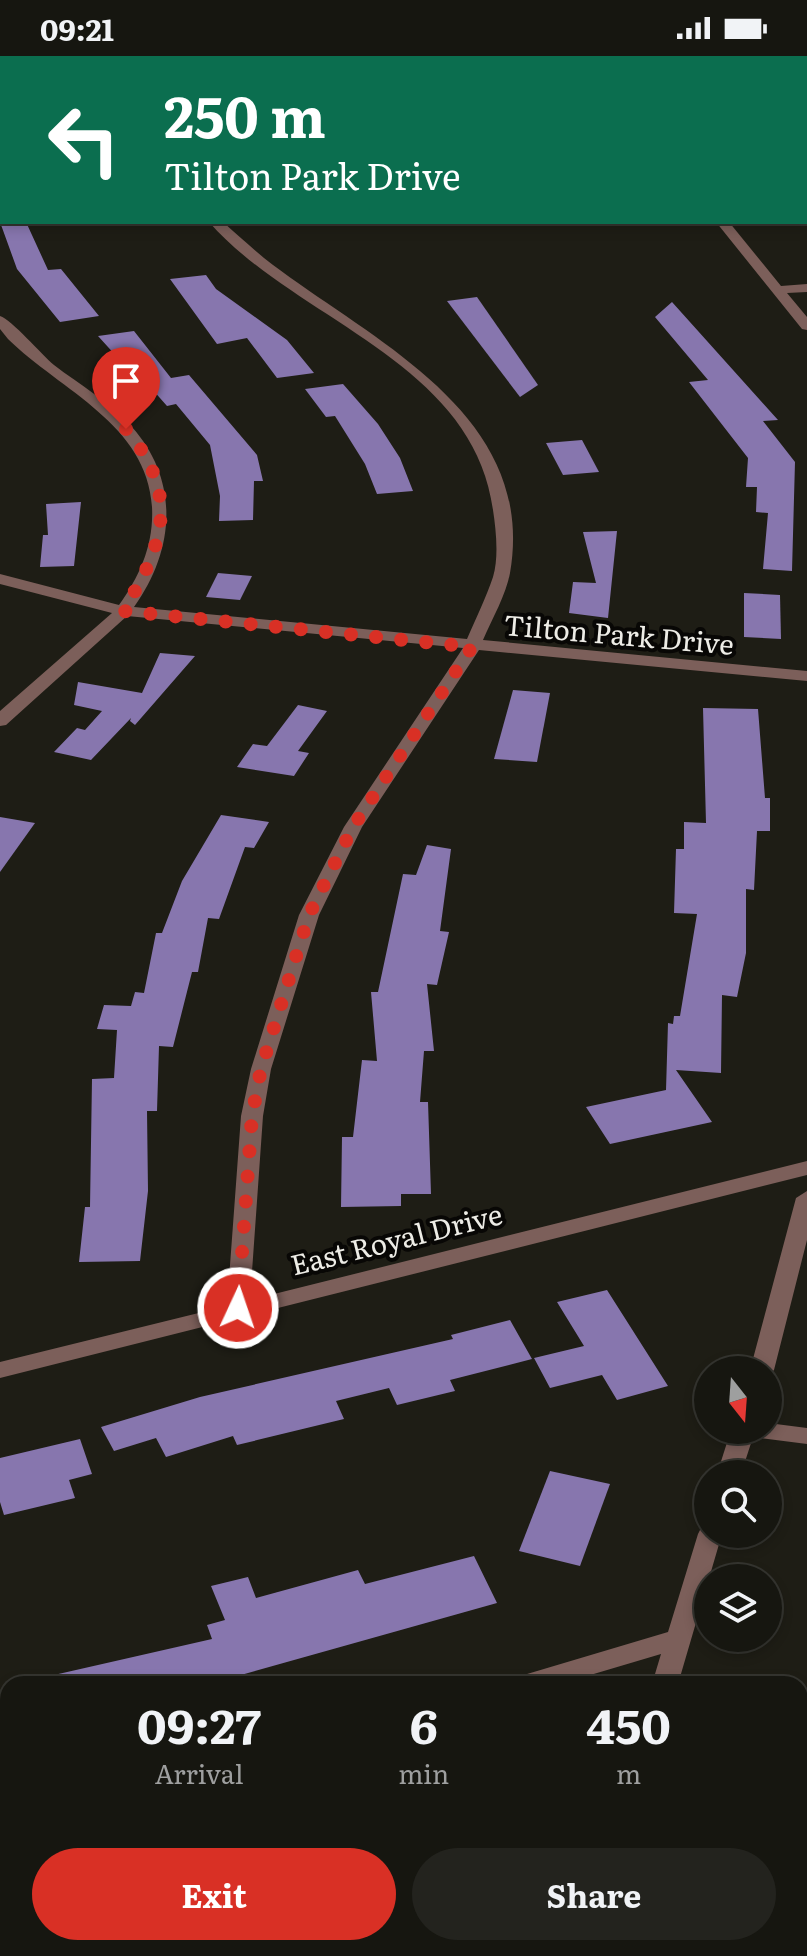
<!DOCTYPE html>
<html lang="en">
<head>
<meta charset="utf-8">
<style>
	:root { --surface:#161610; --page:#23231e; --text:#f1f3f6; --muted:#9e9f9f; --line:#353530; --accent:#d93025 }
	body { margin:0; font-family:Literata,serif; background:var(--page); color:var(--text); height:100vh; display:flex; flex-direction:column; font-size:30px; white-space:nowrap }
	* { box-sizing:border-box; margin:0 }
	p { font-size:26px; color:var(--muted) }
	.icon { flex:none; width:44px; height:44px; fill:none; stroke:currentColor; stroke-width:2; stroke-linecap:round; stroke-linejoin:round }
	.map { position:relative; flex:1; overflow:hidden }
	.drawer { position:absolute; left:0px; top:1620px; width:808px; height:280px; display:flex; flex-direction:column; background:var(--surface); border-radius:24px 24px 0 0; box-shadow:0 4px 12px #0003,0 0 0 2px var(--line) }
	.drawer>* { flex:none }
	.banner { position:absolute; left:0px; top:0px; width:808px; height:168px; box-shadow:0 4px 12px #0003,0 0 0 2px var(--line); background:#0b6e4f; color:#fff; overflow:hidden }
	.needle { width:52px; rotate:163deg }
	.buttons { position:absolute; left:694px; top:1300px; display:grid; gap:16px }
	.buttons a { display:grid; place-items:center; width:88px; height:88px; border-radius:50%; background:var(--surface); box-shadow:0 4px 12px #0003,0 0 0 2px var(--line); font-size:40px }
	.pin { position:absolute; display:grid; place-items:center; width:68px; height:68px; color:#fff; margin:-82px -34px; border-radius:50% 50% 50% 0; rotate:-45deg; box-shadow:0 0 8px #0007 }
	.pin .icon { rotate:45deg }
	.me { position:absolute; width:88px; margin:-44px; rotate:3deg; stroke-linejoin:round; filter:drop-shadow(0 0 6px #0008) }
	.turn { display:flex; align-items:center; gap:28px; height:168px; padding:0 32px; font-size:36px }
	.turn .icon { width:104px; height:104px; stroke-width:2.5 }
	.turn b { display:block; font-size:56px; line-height:68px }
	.eta { display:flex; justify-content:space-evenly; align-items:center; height:136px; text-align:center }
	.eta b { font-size:48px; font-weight:700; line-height:56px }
	.cta { display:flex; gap:16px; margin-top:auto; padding:16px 32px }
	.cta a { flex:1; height:92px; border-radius:48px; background:var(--accent); color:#fff; font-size:32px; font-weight:700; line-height:92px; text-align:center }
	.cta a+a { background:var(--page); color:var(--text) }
	.status { display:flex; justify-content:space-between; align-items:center; height:56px; padding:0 40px; background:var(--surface); direction:ltr }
	.status svg { height:22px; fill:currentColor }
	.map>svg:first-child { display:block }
</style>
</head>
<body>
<div class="status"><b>09:21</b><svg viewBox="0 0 49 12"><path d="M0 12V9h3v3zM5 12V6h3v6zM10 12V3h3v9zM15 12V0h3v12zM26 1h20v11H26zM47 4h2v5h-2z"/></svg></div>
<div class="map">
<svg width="807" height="1900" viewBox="0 0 807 1900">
	<rect width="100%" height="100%" fill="#1e1d15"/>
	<g fill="#8776ae">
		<path d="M0,166H26L48,214L61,213L99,260L60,266L17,213Z"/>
		<path d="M206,219L216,233L287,284L314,317L277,322L247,282L217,288L170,223Z"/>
		<path d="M477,241L538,329L520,341L447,245Z"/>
		<path d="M672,246L778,364L763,365L795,406L792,515L763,513L768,457L756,456L757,431H746L748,402L689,326L708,324L655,261Z"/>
		<path d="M134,275L171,322L189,319L257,399L263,425H254L253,464L219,465L220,440L210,389L176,348L167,350L152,333L147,334L98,280Z"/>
		<path d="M343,328L378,368L400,402L413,435L377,438L365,408L335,360L326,361L305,333Z"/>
		<path d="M582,384L599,416L563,419L546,387Z"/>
		<path d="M81,446L74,510L40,511L43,479H48L46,448Z"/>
		<path d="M617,475L608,562L569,557L573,526L596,527L583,476Z"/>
		<path d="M218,517L252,520L240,544L206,541Z"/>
		<path d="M744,537L780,539L781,583L744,581Z"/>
		<path d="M160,597L195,600L135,669L130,665L131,662L91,704L54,696L77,672L85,674L102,655L74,649L78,626L142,637Z"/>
		<path d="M513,634L550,637L537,706L494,703Z"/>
		<path d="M298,649L327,655L298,695L309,697L294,720L237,711L253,688L267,690Z"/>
		<path d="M703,652L758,653L765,742H770V775H757L754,834L746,833V897L737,941L722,939L721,1017L676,1014L712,1066L610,1088L586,1051L666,1034L668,967L673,968L674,960H680L697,858L674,857L676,793H684V766L706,767Z"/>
		<path d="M221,759L269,766L254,792L245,791L219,863L208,862L198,916H192L173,991L159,990L157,1055H147L148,1135L140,1205L79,1206L85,1151H90L92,1023L114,1022L117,974L97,973L104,949L131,950L135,936L144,937L156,877H162L182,825Z"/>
		<path d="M0,761L35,767L0,816Z"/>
		<path d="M427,789L451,793L440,875L449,876L437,929L427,928L434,995H424L420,1046H428L431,1138H401V1150L341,1151L342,1081H353L362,1004L377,1005L371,936H378L403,818L416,819Z"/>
		<path d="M607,1234L668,1330L617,1344L602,1319L550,1332L534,1302L584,1290L557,1246Z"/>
		<path d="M510,1264L532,1303L450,1324L455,1335L397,1349L389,1332L336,1345L344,1363L237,1389L233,1380L166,1401L156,1382L114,1395L101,1371L200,1341L453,1283L451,1279Z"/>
		<path d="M80,1383L92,1418L69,1424L75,1442L4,1459L0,1446V1402Z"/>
		<path d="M550,1415L610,1428L580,1510L519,1495Z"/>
		<path d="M474,1500L497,1547L209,1628H55L54,1619L212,1583L207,1569L225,1564L211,1530L248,1521L256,1542L358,1514L365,1528Z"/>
	</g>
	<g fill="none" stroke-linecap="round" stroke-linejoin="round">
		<g fill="#7c5f5a" fill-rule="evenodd">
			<path d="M122,0H142L120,2Z"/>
			<path d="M349,0H361L362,2H350Z"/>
			<path d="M589,0H601L603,2H591Z"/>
			<rect x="0" y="40" width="2" height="6"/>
			<rect x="806" y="45" width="1" height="6"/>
			<rect x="806" y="151" width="1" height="8"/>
			<path d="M209,166H223C236,178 250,190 264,202C367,283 538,355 510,517C506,539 492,563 483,584L807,615V625L479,594L362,771L319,859L271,1013L263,1060L250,1244L807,1105V1119L0,1322V1306L227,1250L241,1060L251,1013L299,859L344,771L463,592L127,560L6,669L0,670V655L112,557L0,528V518L119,549C140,520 154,488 152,451C147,368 61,335 8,283L0,273V260C12,264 41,298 54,309C80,329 110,346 132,371C180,425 175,494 134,551L467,583C476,562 486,542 493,521C499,501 496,474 493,454C473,305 296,265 209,166Z"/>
			<path d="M716,166H729L781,230L807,228V236L787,237L807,261V274L802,273Z"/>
			<path d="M807,1135V1184L774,1314L768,1320V1314H750L796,1142Z"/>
			<path d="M768,1367L807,1372V1388L753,1381L741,1418H717L731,1374H768Z"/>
			<path d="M708,1469V1478H722L678,1628H652L661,1598L560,1628H513L517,1621L668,1576L698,1478L701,1472Z"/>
			<path d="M800,1644L807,1645V1665L800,1664Z"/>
			<path d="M8,1768V1790L0,1792V1770Z"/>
			<path d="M559,1892H587L584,1900H556Z"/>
		</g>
	</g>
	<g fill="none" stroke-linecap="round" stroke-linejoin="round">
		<path stroke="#d93025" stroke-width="14" stroke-dasharray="0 25.2" d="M126,373C180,438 165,488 123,555L472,591L353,771L309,859L261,1013L252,1060L238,1252"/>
	</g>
	<g text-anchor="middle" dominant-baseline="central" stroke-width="8" stroke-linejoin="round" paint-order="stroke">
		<g font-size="28" fill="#edece6" stroke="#080705">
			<text transform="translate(619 577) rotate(5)">Tilton Park Drive</text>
			<text transform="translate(396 1182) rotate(-14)">East Royal Drive</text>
		</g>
	</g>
</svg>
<div class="buttons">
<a><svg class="needle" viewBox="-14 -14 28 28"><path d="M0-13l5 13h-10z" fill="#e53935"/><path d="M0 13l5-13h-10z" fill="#9e9f9f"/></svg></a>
<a><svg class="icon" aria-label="search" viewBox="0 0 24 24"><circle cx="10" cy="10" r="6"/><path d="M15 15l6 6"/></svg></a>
<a><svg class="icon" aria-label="layers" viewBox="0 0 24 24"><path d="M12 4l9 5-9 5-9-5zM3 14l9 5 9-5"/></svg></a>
</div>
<div class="pin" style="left:126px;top:373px;background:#d93025"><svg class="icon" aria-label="arrive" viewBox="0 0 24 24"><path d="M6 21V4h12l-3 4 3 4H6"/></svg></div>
<svg class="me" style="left:238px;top:1252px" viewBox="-20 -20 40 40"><circle r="17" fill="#d93025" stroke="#fff" stroke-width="3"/><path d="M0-11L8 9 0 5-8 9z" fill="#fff"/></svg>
<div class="banner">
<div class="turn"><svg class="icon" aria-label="left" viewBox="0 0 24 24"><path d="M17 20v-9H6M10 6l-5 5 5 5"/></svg><div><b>250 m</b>Tilton Park Drive</div></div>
</div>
<section class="drawer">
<div class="eta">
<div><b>09:27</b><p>Arrival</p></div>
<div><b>6</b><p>min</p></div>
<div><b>450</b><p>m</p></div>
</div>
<div class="cta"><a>Exit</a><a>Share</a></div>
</section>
</div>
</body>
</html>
